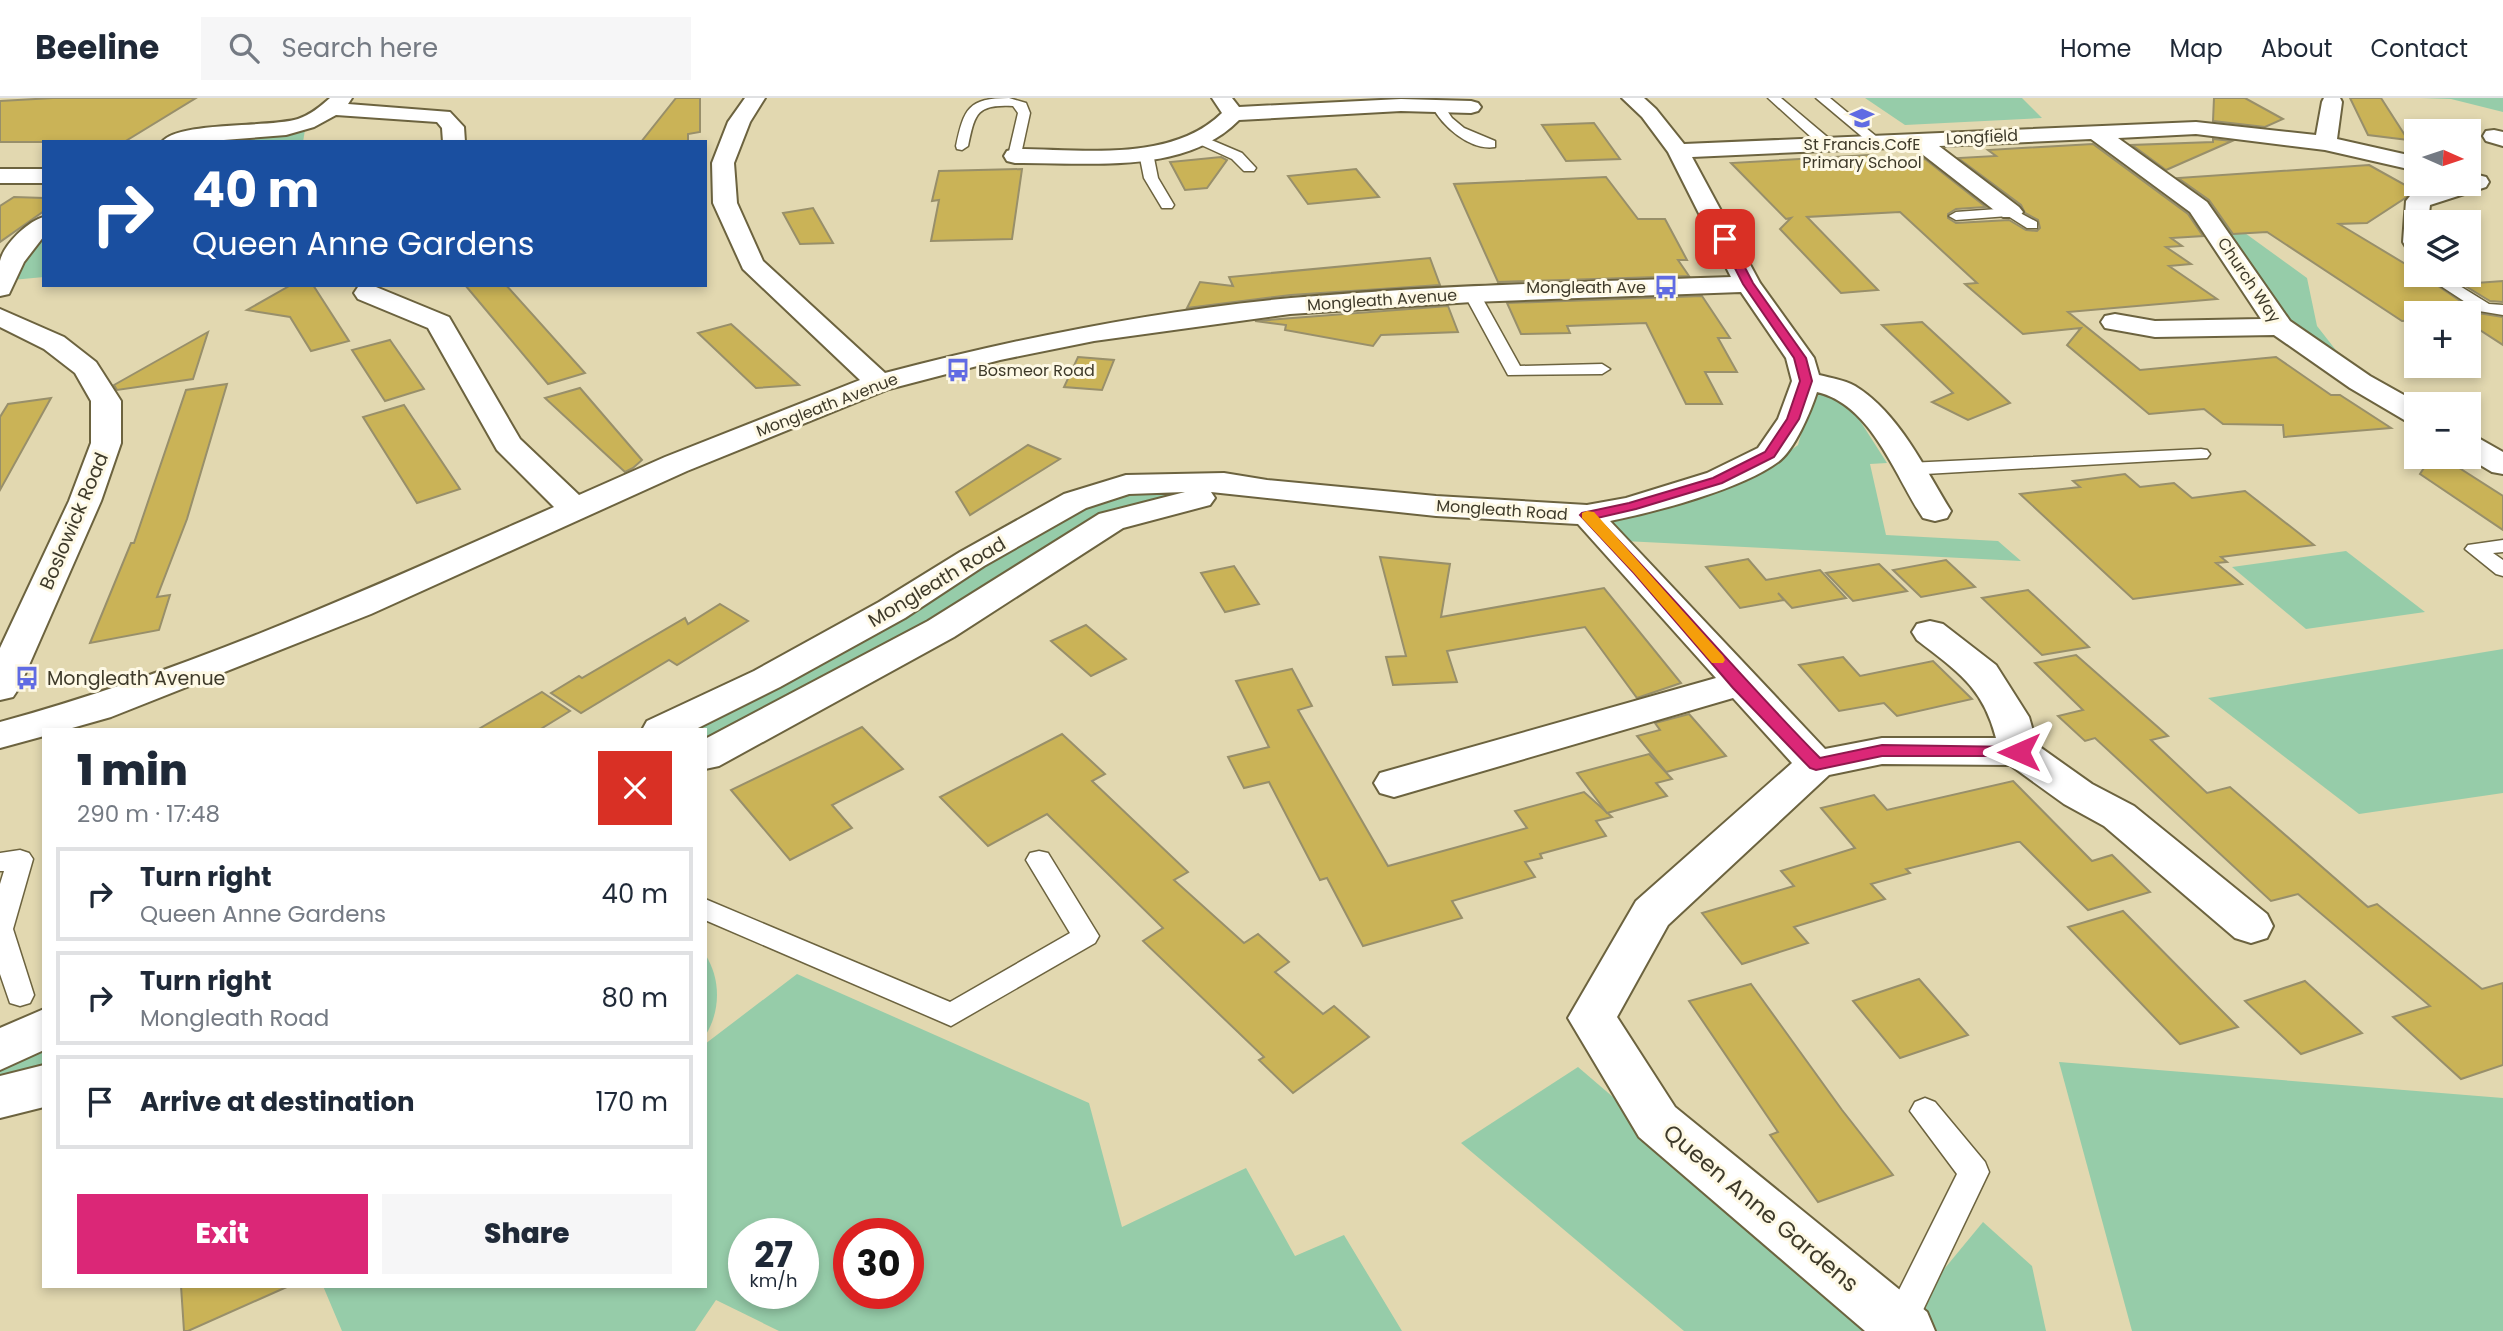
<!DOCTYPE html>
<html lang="en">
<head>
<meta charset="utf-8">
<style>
	:root { --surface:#fff; --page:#f6f6f7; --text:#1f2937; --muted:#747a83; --line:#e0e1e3; --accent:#db2777 }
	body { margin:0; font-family:Poppins,sans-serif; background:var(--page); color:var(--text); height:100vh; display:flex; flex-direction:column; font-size:26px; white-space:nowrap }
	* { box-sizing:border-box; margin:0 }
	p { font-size:23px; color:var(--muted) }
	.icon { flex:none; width:38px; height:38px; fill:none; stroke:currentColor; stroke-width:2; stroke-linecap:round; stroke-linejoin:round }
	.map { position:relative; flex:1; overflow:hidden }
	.panel { position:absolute; left:42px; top:630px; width:665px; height:560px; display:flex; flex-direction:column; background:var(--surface); border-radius:0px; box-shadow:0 4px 10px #0003 }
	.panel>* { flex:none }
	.banner { position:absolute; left:42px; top:42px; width:665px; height:147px; border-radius:0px; box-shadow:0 4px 10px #0003; background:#1a4fa0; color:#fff; overflow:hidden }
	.needle { width:46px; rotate:93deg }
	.controls { position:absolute; left:2404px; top:21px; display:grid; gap:14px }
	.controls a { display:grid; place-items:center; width:77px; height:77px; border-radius:0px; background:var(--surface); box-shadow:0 4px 10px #0003; font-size:35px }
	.speed { position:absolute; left:728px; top:1120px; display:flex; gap:14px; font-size:35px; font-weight:700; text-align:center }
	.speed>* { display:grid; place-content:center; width:91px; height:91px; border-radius:50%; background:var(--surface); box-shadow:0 4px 10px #0003; line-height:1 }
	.speed small { font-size:18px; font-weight:400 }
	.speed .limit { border:10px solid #d22; background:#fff; color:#111 }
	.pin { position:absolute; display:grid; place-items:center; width:60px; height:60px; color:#fff; margin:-30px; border-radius:14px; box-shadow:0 4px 10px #0006 }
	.me { position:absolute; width:77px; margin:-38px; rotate:270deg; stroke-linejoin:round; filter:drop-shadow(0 0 5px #0008) }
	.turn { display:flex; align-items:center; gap:24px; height:147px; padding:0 35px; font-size:32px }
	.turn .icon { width:91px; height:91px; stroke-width:2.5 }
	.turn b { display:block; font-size:49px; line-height:60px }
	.round { display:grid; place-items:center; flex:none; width:74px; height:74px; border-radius:0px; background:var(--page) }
	.headline { display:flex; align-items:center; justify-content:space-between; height:119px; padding:0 35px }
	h1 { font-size:42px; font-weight:800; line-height:52px }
	.button { display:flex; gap:14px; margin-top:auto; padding:14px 35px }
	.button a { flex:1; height:80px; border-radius:0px; background:var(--accent); color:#fff; font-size:28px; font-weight:800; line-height:80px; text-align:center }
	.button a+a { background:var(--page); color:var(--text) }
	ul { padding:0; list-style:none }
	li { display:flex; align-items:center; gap:21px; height:94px; margin:0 14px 10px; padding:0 21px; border:4px solid var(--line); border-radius:0px }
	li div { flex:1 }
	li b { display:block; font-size:26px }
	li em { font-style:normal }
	header { display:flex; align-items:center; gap:42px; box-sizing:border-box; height:98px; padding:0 35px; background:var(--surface); border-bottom:2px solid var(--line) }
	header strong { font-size:33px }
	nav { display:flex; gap:38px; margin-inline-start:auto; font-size:24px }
	.search { width:490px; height:63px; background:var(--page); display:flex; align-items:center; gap:18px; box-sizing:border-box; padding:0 24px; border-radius:0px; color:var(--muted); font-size:26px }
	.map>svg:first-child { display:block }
</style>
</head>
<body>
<header>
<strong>Beeline</strong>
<div class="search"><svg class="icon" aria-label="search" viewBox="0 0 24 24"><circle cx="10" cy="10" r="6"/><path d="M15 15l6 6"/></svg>Search here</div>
<nav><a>Home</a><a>Map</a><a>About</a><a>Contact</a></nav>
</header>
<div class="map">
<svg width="2503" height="1233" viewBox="0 0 2503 1233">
	<rect width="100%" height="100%" fill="#e2d8b0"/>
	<g fill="#96cca9" fill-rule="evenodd">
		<path d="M1865,0H2022L2042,20L1905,27Z"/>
		<path d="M2421,0H2503V14L2451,1Z"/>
		<path d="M305,32L303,44H182L199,38Z"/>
		<path d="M2219,120L2238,130L2307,180L2317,228L2346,265L2284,224L2213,121Z"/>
		<path d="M44,140V179L12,182Z"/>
		<path d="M1813,293L1846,301L1887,365L1870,366L1886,437L1998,443L2021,463L1624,443L1604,422L1748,383L1798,347Z"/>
		<path d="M1205,391L1103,419L938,523L705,648V632H678L1083,407L1127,394Z"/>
		<path d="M2346,453L2425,514L2306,531L2232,469Z"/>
		<path d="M2503,551V695L2359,716L2208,600Z"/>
		<path d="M705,856C721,881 721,913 705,938Z"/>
		<path d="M797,876L1089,1005L1122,1129L1246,1070L1295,1158L1344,1137L1402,1233H779L716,1202L695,1233H342L323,1188H705V946ZM744,1136H803V1195H744ZM849,1136H908V1195H849Z"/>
		<path d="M44,941V977L0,987V965Z"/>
		<path d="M2059,964L2503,1000V1233H2132Z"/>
		<path d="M1578,969L1886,1233H1684L1461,1045Z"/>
		<path d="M1983,1124L2032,1168L2046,1233H1893Z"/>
	</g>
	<g fill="#cab357" stroke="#988f6a" stroke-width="2">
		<path d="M53,0H196L124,44H0V3Z"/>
		<path d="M676,0H700V34L688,36V44H641Z"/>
		<path d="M2214,0H2245L2283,21L2265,29L2213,23Z"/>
		<path d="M2350,0H2381L2408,42L2368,37Z"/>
		<path d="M1594,25L1620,61L1566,63L1542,27Z"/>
		<path d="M2213,41L2232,43L2166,72L2132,47L2213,44Z"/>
		<path d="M2093,46L2188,116L2203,138L2171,140L2182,148L2166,149L2191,166L2169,168L2217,201L2068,214L2140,272L2276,259L2331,297H2340L2391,330L2284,339L2283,327L2223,326L2204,311L2149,316L2067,247L2081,230L2023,236L1965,186L1977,185L1900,114L1807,119L1878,192L1841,195L1780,131L1791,120L1786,121L1731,65L1869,57L1876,63L1925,61L1986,109L1956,111L1948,116V120L1956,125L2009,122L2026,132L2037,133L2040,130L2038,122L2025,115L2021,107L1958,60L1996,58L1988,52Z"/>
		<path d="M1221,59L1227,62L1207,90L1185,92L1170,64Z"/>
		<path d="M2369,67L2416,93L2367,125L2339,126L2417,173V177H2422L2478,215L2503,219V247L2469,225V215H2417V222L2402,223L2267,134L2233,136L2209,102L2178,80Z"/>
		<path d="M1022,71L1012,141L931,143L939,102L932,103L939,73Z"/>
		<path d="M1356,71L1379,99L1308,106L1288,78Z"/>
		<path d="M1606,79L1638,121H1665L1687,162H1678L1689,178L1498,184L1454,86Z"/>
		<path d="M14,99L44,100V113L0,144V108Z"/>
		<path d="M813,110L833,145L800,146L783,115Z"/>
		<path d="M1430,160L1440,187L1291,197L1187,210L1200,184L1233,188L1229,179Z"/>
		<path d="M2503,183V204L2490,203L2462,186Z"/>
		<path d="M291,187H313L349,243L311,253L290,219L247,212Z"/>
		<path d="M465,187H506L585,275L548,286Z"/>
		<path d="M1702,198L1730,240H1718L1737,274H1705L1722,306H1686L1646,225L1567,228L1570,235L1521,236L1507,205Z"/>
		<path d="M1448,208L1458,234L1381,237L1373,248L1285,232L1286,227L1255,223Z"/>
		<path d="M1922,224L2010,305L1968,322L1932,304L1953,295L1882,227Z"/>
		<path d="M731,226L799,287L756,290L698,235Z"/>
		<path d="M208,234L193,281L117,292L114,287Z"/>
		<path d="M390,242L424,291L385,303L352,252Z"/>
		<path d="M1078,259L1114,262L1102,292L1064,289Z"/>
		<path d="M227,286L187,421L157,499L170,497L159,532L90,545L131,445H134L186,292Z"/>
		<path d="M580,290L642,362L633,370L625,374L545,300Z"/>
		<path d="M51,300L0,392V319L8,306Z"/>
		<path d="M404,307L460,391L417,405L363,319Z"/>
		<path d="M1028,347L1060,361L970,417L956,394Z"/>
		<path d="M2431,359H2442L2503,398V432L2420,376Z"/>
		<path d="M2125,376L2140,389L2174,385L2192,400L2245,393L2314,447L2221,459L2227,464L2216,465L2242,486L2133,501L2020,396L2080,389L2073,383Z"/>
		<path d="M1380,459L1450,466L1441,519L1604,490L1681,585L1637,600L1585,529L1447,553L1457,584L1393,587L1386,559L1406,558Z"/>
		<path d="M1748,461L1766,482L1820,472L1846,500L1792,510L1778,495L1784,502L1740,510L1706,469Z"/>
		<path d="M1946,462L1975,489L1921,499L1893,472Z"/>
		<path d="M1879,466L1907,493L1853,503L1826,475Z"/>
		<path d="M1234,468L1259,506L1225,514L1201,475Z"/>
		<path d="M2028,492L2089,549L2042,557L1982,500Z"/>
		<path d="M720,506L748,523L677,567L669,562L581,615L551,595L579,578L582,580L685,520L688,526Z"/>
		<path d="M1086,527L1126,561L1091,578L1051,543Z"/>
		<path d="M2076,557L2168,638L2151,642L2207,695L2230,689L2368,809L2377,806L2482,891L2503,885V967L2461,981L2393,919L2430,908L2298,796L2271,803L2095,640L2085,643L2058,618L2083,612L2035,565Z"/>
		<path d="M1843,559L1860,578L1933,563L1972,601L1897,618L1884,605L1839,613L1799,567Z"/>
		<path d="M1292,571L1312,608L1298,612L1388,768L1527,730L1515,713L1584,694L1612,719L1596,723L1606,738L1540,756L1542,760L1525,764L1535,779L1452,803L1462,820L1363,848L1327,780L1320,782L1269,684L1244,690L1228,659L1269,649L1236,583Z"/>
		<path d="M542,594L570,613L539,632H477Z"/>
		<path d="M1689,616L1726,658L1666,674L1637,638L1660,632L1655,625Z"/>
		<path d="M862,629L903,671L832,707L852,730L790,762L731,692Z"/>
		<path d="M1062,636L1105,676L1092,683L1188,774L1174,782L1244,845L1258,836L1289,864L1275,874L1323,916L1334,908L1369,939L1293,995L1259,962L1264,959L1143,843L1163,830L1047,716L988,748L940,699Z"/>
		<path d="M1649,656L1672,681L1656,685L1667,698L1607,715L1577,675Z"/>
		<path d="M2013,683L2092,763L2112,757L2150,794L2088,812L2020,744H2017L1906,771L1910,775L1871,786L1885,801L1794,829L1808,845L1742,866L1702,815L1794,788L1781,773L1855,750L1821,710L1874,697L1887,712Z"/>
		<path d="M2123,813L2207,898L2238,929L2180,946L2068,829Z"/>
		<path d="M1919,881L1968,937L1900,960L1853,903Z"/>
		<path d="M2305,883L2362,935L2301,956L2245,903Z"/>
		<path d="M1751,886L1842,1012L1893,1077L1818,1104L1770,1037L1778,1034L1689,903Z"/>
		<path d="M181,1188H289L188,1233H184Z"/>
	</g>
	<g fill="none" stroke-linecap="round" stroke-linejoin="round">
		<g stroke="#6c633f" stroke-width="3">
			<g id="service">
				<path d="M1009,0L1026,5L1030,15L1020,61H1010L1008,58L1018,15L1013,8C976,6 975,16 968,48L962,52L957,51L956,48C964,11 968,0 1009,0Z"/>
				<path d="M1768,0H1781L1832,43V49H1822Z"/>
				<path d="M1816,0H1830L1883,44L1882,47H1872Z"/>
				<path d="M1438,4L1442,5L1452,20L1464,30L1495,43V49C1470,53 1442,28 1432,8Z"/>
				<path d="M1202,38L1242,55L1256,70L1254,73H1244L1232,61L1197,45L1196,42Z"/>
				<path d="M1146,51L1153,55L1158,80L1174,107L1172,110H1162L1144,80L1139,55Z"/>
				<path d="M2011,110L2037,124V130H2027L2008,118L1956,122L1949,118L1956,114Z"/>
				<path d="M2424,177H2442L2489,206L2503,207V217L2479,213Z"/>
				<path d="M1472,191L1480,196L1520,268L1602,266L1610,271L1602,276L1508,277L1464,196Z"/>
				<path d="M2201,351L2207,352L2210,356L2207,360L1908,377L1899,371L1908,365Z"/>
				<path d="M2503,442V454L2493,455L2503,462V478L2496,476L2465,451L2468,447Z"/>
				<path d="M20,752L29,755L33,761L13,831L34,897L30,905L20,908L10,905L0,876V786L4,773H0V755Z"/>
				<path d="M1039,753L1048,755L1099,838L1095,845L951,928L705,822V801L950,904L1070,835L1026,762L1030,755Z"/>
				<path d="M1925,1000L1935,1004L1985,1064L1989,1074L1913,1233H1887L1883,1225L1888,1214L1957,1076L1910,1013L1915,1004Z"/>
			</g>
		</g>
		<g stroke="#6c633f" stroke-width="4">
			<g id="minor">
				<path d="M330,0H352L348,6L450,14L464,29L465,44H443L442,30L437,24L336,17L314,29L286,37L198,44H162C178,23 269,30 298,21C310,17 320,9 330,0Z"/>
				<path d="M745,0H765L750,24L734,65L737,105L763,163L885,275C1018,240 1154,213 1291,200C1438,187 1585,184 1731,179L1668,54L1642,19L1622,0H1644L1656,11L1684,46L2196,24L2316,37L2322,4L2324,0H2340L2342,4L2337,41L2417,59V73L2325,52L2196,36L2118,40L2207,104L2290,223L2370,278L2420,306H2417V326L2406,323L2350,290L2274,237L2155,239L2105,230L2101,224L2105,218L2115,216L2155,223L2261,221L2190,114L2091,41L1939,48L2019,109L2023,114L2019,119H2003L1913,49L1692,59L1760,185L1814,260L1819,277C1831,280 1845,282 1855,288C1899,315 1925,371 1951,413L1947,420L1935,423L1923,420C1895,378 1872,307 1817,294C1811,313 1794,353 1778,364C1742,391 1655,414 1610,423L1825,651L1882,640H1996C1983,589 1957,573 1917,542L1912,534L1917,526L1930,523L1943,526L1996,567L2029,619L2037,647L2092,686L2134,708L2267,816L2273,828L2267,840L2251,845L2235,840L2104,728L2064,706L2010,667L1882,666L1829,677L1668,827L1617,919L1675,1009L1927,1214L1935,1233H1865L1639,1039L1568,920L1636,803L1792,665L1733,600L1394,699L1380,695L1374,685L1380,675L1716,580L1578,426L1436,418L1211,394L1215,400L1210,407L1123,430L954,539L719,668L705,671V641L928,523L1099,416L1185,394L1129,396L1086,410L984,468L905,520L780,589L694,632H642L647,623L754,573L879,504L960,454L1064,396L1126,377L1224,375L1267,382L1436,398L1587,407L1626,400L1707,375L1758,350L1778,321L1792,283L1786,260L1741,194L1472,204L1290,216L1094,243L1000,262L889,291L687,373L371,516L111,619L65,632H44V638L0,650V624C191,572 373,489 554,409L497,352L428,230L358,201L354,195L358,189L367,187L376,189L449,219L520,341L579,397L665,359L860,282L743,171L713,105L712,65L728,24Z"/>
				<path d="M1212,0H1232L1239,9L1401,1L1471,3L1478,5L1481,9L1478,13L1471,15L1401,13L1239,22C1184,78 1087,64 1015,65L1007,63L1004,58L1007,53L1015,51C1081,51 1171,65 1222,15Z"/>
				<path d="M2494,32L2503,34V48L2486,43L2483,38L2486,33Z"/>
				<rect x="0" y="71" width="44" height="14"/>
				<path d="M2478,77L2486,79L2489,84L2486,89L2430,107L2428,124H2417V151L2406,149L2403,144L2406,103L2410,98L2449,86H2469V79Z"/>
				<path d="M44,119V138L24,164L9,196L0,198C0,187 0,173 0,163C4,146 28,123 44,119Z"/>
				<path d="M2469,338L2480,341L2503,354V376L2492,374L2467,359H2469Z"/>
				<path d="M44,911V952L0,972V930Z"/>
				<path d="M44,967V1009L0,1020V978Z"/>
			</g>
		</g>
		<g stroke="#6c633f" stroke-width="4">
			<path id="tertiary" d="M0,211L64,239L96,264L121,303V345L101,403L19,590L13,599L0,602V550L69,403L91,345V303L75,275L44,251L0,229Z"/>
		</g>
		<use href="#service" fill="#fff" fill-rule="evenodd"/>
		<use href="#minor" fill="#fff" fill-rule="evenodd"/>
		<use href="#tertiary" fill="#fff" fill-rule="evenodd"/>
	</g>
	<path fill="#db2777" stroke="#8e194d" stroke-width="2" d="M1721,139H1729L1753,185L1806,260L1812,283L1799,321L1774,359L1722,385L1636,411L1597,420C1673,498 1743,582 1820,660L1882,647L2019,649L2025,650L2028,654L2025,658H1882L1816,672L1810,670L1733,590L1634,475L1580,417L1582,415L1629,405L1713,380L1765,354L1787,321L1800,283L1794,260L1743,186L1720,141Z"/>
	<path fill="#f59e0b" d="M1587,413L1594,414L1723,558L1725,562L1723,565H1712L1634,475L1582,420V415Z"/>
	<defs>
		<g id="school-bare" transform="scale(1.89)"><path d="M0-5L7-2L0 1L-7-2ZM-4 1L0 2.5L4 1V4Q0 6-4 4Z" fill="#606be3" stroke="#fef9e5" stroke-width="2.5" paint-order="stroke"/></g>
		<g id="bus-bare" transform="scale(1.89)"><path d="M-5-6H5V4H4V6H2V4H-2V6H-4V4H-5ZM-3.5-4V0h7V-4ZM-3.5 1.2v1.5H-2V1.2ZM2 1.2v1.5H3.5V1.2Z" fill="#606be3" stroke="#fef9e5" stroke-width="2.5" paint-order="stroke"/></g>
	</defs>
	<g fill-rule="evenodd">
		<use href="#school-bare" x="1862" y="20"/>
		<use href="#bus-bare" x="1666" y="189"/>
		<use href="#bus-bare" x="958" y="272"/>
		<use href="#bus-bare" x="27" y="580"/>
	</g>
	<g text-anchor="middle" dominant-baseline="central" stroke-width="6" stroke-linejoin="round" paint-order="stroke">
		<g font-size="16" fill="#3e3a2a" stroke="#fef9e5">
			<text transform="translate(1982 39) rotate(-3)">Longfield</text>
			<text transform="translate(2249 182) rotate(56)">Church Way</text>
			<text transform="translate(1382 202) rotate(-4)">Mongleath Avenue</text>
			<text transform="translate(827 307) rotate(-21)">Mongleath Avenue</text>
			<text transform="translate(1502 412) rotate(4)">Mongleath Road</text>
		</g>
		<g font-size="16" fill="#3e3a2a" stroke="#fef9e5">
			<text x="1862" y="46">St Francis CofE<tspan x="1862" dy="18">Primary School</tspan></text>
			<text x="1646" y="189" text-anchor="end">Mongleath Ave</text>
			<text x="978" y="272" text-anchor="start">Bosmeor Road</text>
		</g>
		<g font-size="19" fill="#3e3a2a" stroke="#fef9e5">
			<text transform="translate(74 423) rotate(-67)">Boslowick Road</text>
			<text transform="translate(937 484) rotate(-31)">Mongleath Road</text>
		</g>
		<g font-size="19" fill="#3e3a2a" stroke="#fef9e5" text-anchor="start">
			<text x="47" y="580">Mongleath Avenue</text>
		</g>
		<g font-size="23" fill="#3e3a2a" stroke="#fef9e5">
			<text transform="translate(1761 1110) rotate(40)">Queen Anne Gardens</text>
		</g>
	</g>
</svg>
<div class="controls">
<a><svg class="needle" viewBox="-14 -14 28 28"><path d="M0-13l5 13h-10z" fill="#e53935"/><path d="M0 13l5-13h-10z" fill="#747a83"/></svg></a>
<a><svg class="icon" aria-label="layers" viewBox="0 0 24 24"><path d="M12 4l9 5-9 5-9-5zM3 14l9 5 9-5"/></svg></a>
<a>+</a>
<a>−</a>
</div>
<div class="speed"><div>27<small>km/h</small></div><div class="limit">30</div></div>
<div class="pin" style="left:1725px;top:141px;background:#d93025"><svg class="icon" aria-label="arrive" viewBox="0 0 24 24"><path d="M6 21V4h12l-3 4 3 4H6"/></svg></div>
<svg class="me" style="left:2019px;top:654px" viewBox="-20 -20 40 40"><path d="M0-17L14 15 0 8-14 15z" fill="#db2777" stroke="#fff" stroke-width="4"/></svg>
<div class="banner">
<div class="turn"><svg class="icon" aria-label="right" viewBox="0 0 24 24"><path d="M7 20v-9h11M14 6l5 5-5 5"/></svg><div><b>40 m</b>Queen Anne Gardens</div></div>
</div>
<section class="panel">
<div class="headline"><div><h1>1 min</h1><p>290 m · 17:48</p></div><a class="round" style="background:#d93025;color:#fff"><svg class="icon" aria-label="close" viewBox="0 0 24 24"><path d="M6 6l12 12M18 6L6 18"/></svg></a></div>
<ul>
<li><svg class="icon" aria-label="right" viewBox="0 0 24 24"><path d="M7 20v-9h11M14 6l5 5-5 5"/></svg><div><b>Turn right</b><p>Queen Anne Gardens</p></div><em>40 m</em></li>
<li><svg class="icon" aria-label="right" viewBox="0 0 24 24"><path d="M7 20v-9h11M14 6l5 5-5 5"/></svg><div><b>Turn right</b><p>Mongleath Road</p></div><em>80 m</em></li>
<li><svg class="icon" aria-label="arrive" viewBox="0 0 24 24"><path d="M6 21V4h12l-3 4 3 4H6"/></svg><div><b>Arrive at destination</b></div><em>170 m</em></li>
</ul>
<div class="button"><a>Exit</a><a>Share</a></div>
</section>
</div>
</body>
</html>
